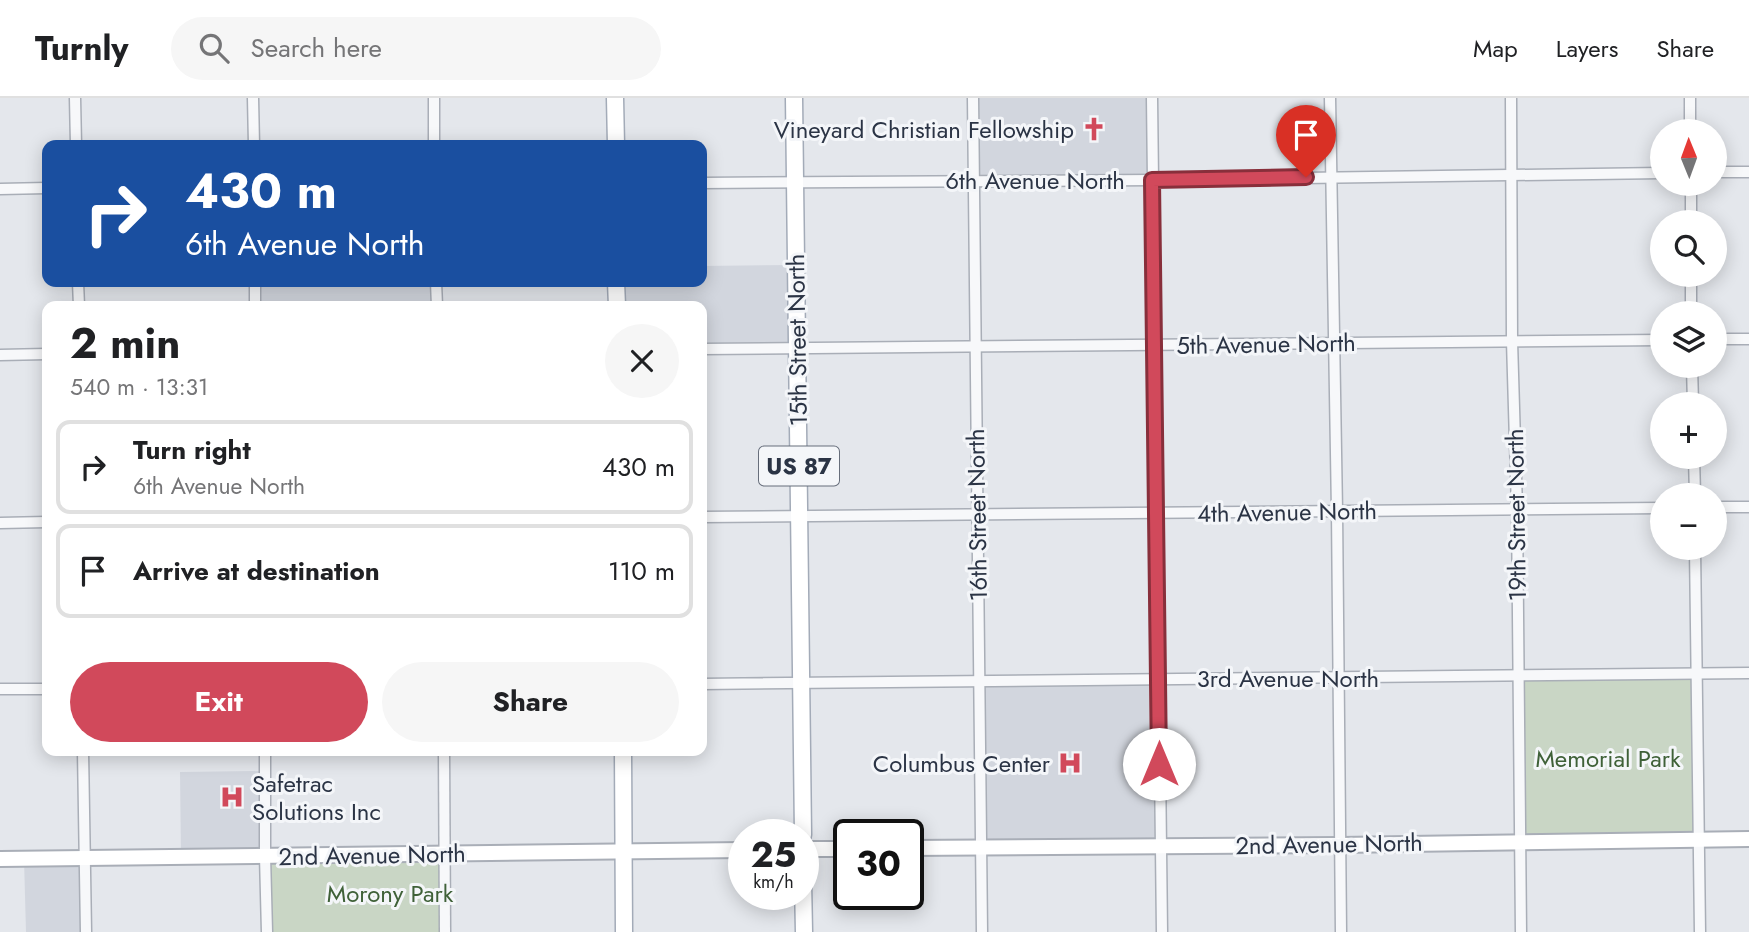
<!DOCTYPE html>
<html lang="en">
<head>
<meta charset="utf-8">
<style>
	:root { --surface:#fff; --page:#f6f6f6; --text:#202124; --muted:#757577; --line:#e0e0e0; --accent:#d1495b }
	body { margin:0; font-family:Jost,sans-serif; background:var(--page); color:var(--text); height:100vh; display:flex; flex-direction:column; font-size:26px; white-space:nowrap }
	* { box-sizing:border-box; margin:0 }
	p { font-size:23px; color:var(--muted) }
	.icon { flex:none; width:38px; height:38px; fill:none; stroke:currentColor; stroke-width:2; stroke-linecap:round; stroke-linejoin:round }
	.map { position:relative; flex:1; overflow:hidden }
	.drawer { position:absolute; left:42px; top:203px; width:665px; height:455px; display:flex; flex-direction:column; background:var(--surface); border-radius:14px; box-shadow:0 4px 18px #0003 }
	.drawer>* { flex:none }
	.top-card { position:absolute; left:42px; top:42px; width:665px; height:147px; border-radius:14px; box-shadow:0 4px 18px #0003; background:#1a4fa0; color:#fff; overflow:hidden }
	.needle { width:46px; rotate:359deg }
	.tools { position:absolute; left:1650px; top:21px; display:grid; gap:14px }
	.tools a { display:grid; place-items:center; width:77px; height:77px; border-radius:50%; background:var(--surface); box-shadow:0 4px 18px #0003; font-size:35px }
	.speed { position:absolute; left:728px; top:721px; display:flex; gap:14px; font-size:35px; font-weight:700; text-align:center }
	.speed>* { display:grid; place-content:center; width:91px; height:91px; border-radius:50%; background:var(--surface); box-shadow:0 4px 18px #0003; line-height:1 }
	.speed small { font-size:18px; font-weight:400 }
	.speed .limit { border:4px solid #111; border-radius:10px; background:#fff; color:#111 }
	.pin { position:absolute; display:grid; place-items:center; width:60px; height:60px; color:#fff; margin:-72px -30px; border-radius:50% 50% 50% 0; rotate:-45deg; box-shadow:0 0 7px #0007 }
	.pin .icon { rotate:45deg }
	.me { position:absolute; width:77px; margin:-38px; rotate:0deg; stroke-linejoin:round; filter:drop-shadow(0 0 5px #0008) }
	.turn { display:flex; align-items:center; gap:24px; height:147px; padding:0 28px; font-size:32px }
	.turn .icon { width:91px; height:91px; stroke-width:2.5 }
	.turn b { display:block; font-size:49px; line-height:60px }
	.round { display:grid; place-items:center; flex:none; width:74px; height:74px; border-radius:37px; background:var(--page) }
	.head { display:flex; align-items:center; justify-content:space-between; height:119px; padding:0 28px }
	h1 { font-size:42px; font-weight:700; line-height:52px }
	.button { display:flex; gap:14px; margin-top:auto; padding:14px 28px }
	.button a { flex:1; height:80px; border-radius:42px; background:var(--accent); color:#fff; font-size:28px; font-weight:700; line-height:80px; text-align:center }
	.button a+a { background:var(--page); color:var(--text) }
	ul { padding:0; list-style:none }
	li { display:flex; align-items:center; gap:21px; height:94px; margin:0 14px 10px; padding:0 14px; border:4px solid var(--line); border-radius:14px }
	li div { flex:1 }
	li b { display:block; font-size:26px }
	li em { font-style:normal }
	header { display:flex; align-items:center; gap:42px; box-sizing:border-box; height:98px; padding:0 35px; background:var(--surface); border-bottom:2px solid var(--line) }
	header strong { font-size:33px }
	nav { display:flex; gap:38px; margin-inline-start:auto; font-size:24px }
	.search { width:490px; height:63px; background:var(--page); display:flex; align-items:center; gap:18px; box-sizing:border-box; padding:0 24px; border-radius:38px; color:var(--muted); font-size:26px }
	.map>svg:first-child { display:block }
</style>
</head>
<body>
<header>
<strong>Turnly</strong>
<div class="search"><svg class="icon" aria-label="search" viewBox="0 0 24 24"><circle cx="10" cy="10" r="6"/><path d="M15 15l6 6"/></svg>Search here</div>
<nav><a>Map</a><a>Layers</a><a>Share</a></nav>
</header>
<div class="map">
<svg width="1749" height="834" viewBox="0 0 1749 834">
	<rect width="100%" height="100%" fill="#e4e7ec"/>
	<g fill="#d2d6de">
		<path d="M973,0H1152V82L973,83Z"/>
		<path d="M797,167V250L702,251V208H617L616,184H702V168Z"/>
		<path d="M255,184H436L437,208H255Z"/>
		<path d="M1159,581L1160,747L981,749L980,583Z"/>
		<path d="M265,673V758L181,759L180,674Z"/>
		<path d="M85,760L86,834H26L24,761Z"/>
	</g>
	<g fill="#c9d6c5">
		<path d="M1697,575L1698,741L1519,743L1518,578Z"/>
		<path d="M444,755L445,834H266L265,758Z"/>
	</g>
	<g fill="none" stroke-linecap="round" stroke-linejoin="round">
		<g stroke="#a9aeb7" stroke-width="13">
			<g id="street">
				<path d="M75,0L76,47"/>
				<path d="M253,0L254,47"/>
				<path d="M434,0V47"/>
				<path d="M973,0L982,834"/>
				<path d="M1152,0L1162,834"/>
				<path d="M1330,0L1337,413L1341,834"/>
				<path d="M1511,0L1512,243L1517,411L1521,834"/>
				<path d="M1690,0V33"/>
				<path d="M1715,74H1749"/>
				<path d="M702,85L1152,82L1662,75"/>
				<path d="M1691,86V124"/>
				<path d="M0,91L47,90"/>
				<path d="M1691,177V215"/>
				<path d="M78,184L79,208"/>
				<path d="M255,184V208"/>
				<path d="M436,184L437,208"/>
				<path d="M1715,241H1749"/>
				<path d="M702,251L1662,242"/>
				<path d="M0,257L47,256"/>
				<path d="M1692,268L1693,306"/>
				<path d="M1694,359L1695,397"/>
				<path d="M1715,409H1749"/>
				<path d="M702,419L1662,410"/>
				<path d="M0,425L47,424"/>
				<path d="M1695,450L1700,834"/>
				<path d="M702,586L1749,575"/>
				<path d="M0,591H47"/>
				<path d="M83,653L86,834"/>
				<path d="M265,653V758L267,834"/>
				<path d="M444,653L445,834"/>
			</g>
		</g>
		<g stroke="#a9aeb7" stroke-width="18">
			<g id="secondary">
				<path d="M908,750L1340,747L1749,741"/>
				<path d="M803,751H849"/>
				<path d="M0,761L744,752"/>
			</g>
		</g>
		<g stroke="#a3abb8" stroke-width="19">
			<g id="primary">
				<path d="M615,0L616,47"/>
				<path d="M794,0L803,737"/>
				<path d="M616,184L617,208"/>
				<path d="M623,653L624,834"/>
				<path d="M803,783L804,834"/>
			</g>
		</g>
		<use href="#street" stroke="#f7f8fa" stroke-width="10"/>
		<use href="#secondary" stroke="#fff" stroke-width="14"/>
		<use href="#primary" stroke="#fff" stroke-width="16"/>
	</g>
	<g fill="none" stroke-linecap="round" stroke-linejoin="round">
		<g stroke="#882f3b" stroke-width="18">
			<path id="route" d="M1159,666L1152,82L1306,79"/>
		</g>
		<use href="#route" stroke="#d1495b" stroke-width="12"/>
	</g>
	<defs>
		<g id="church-bare" transform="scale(1.89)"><path d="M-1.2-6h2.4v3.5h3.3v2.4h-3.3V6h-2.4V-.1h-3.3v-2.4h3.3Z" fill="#d1495b" stroke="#f4f6f9" stroke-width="2.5" paint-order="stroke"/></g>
		<g id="hospital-bare" transform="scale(1.89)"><path d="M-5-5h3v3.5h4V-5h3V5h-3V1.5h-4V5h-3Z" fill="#d1495b" stroke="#f4f6f9" stroke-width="2.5" paint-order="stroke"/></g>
	</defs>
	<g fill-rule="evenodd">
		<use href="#church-bare" x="1094" y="31"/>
		<use href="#hospital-bare" x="1070" y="665"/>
		<use href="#hospital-bare" x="232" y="699"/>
	</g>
	<g text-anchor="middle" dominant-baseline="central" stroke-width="6" stroke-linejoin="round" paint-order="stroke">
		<rect fill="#f4f6f9" stroke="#676e7b" stroke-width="2" x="759" y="348.5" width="80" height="39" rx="5"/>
		<g font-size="23" font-weight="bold" fill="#2b3445">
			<text x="799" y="368">US 87</text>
		</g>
		<g font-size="24" fill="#2b3445" stroke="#f4f6f9" text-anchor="end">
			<text x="1074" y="31">Vineyard Christian Fellowship</text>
			<text x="1050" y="665">Columbus Center</text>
			<text x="252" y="685" text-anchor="start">Safetrac<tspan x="252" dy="28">Solutions Inc</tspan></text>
		</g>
		<g font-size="24" fill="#2b3445" stroke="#f4f6f9">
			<text x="1035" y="82">6th Avenue North</text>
			<text transform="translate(797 242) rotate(-91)">15th Street North</text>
			<text transform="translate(1266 246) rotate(-1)">5th Avenue North</text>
			<text transform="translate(1287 414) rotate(-1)">4th Avenue North</text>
			<text transform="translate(977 417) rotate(-91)">16th Street North</text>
			<text transform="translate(1516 417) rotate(-91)">19th Street North</text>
			<text x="1288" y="580">3rd Avenue North</text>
			<text transform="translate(1329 746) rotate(-1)">2nd Avenue North</text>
			<text transform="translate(372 757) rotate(-1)">2nd Avenue North</text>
		</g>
		<g font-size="24" fill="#3f6138" stroke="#f4f6f9">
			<text x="1608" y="660">Memorial Park</text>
			<text x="390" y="795">Morony Park</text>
		</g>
	</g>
</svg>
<div class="tools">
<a><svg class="needle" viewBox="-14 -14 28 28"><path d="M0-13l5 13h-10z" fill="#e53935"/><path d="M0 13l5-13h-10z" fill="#757577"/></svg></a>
<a><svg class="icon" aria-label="search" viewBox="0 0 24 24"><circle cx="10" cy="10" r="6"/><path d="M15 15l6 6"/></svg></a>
<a><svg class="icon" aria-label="layers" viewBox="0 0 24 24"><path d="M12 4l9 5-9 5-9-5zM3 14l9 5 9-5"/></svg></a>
<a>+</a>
<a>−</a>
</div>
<div class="speed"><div>25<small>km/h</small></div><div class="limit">30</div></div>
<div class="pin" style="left:1306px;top:79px;background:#d93025"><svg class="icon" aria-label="arrive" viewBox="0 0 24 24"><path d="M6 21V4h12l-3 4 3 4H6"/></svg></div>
<svg class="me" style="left:1159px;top:666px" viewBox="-20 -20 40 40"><circle r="19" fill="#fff"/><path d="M0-13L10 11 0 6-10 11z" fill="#d1495b"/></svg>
<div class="top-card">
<div class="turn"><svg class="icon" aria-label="right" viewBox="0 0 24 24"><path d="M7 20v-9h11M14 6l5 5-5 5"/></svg><div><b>430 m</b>6th Avenue North</div></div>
</div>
<section class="drawer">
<div class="head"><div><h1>2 min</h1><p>540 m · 13:31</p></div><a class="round"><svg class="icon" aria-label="close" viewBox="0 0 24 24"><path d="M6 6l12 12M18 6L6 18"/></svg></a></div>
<ul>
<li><svg class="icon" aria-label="right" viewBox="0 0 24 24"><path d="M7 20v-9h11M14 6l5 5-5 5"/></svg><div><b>Turn right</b><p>6th Avenue North</p></div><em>430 m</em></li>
<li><svg class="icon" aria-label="arrive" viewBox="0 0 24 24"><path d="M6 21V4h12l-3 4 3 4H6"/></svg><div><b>Arrive at destination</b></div><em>110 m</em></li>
</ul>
<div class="button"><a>Exit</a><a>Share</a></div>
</section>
</div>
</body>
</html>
